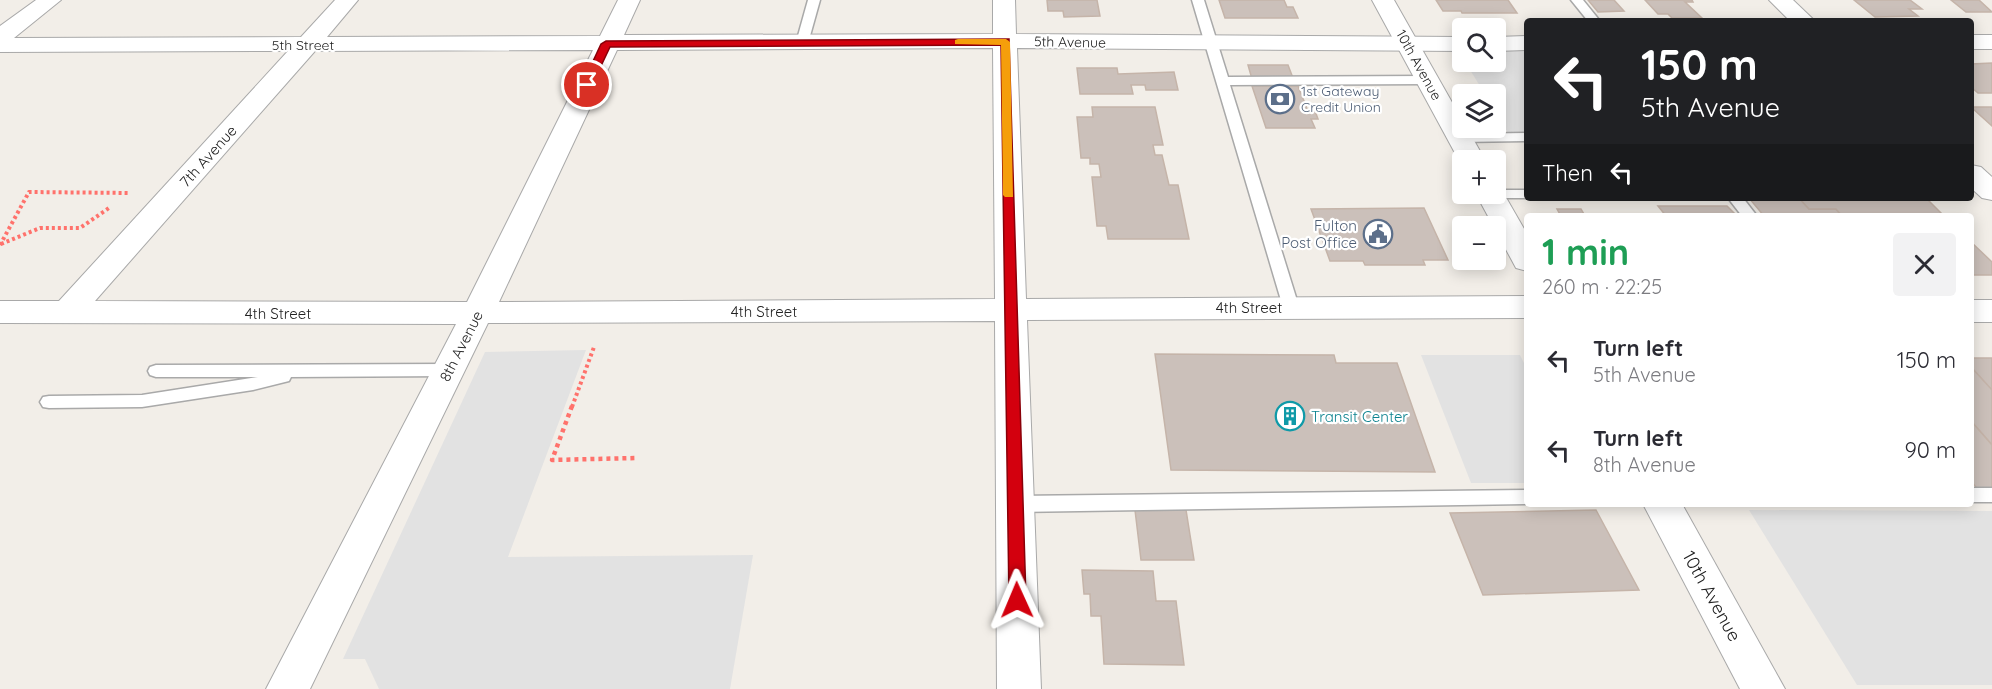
<!DOCTYPE html>
<html lang="en">
<head>
<meta charset="utf-8">
<style>
	:root { --surface:#fff; --page:#f2f2f3; --text:#2b2b33; --muted:#7c7c81 }
	body { margin:0; font-family:Quicksand,sans-serif; background:var(--page); color:var(--text); height:100vh; display:flex; flex-direction:column; font-size:22px; white-space:nowrap }
	* { box-sizing:border-box; margin:0 }
	p { font-size:20px; color:var(--muted) }
	.icon { flex:none; width:33px; height:33px; fill:none; stroke:currentColor; stroke-width:2; stroke-linecap:round; stroke-linejoin:round }
	.map { position:relative; flex:1; overflow:hidden }
	.sheet { position:absolute; left:1524px; top:213px; width:450px; height:294px; display:flex; flex-direction:column; background:var(--surface); border-radius:6px; box-shadow:0 3px 15px #0003 }
	.sheet>* { flex:none }
	.banner { position:absolute; left:1524px; top:18px; width:450px; height:183px; border-radius:6px; box-shadow:0 3px 15px #0003; background:#202124; color:#fff; overflow:hidden }
	.controls { position:absolute; left:1452px; top:18px; display:grid; gap:12px }
	.controls a { display:grid; place-items:center; width:54px; height:54px; border-radius:6px; background:var(--surface); box-shadow:0 3px 15px #0003; font-size:30px }
	.pin { position:absolute; display:grid; place-items:center; width:51px; height:51px; color:#fff; margin:-26px; border:3px solid #fff; border-radius:50%; box-shadow:0 2px 6px #0007 }
	.me { position:absolute; width:66px; margin:-33px; rotate:359deg; stroke-linejoin:round; filter:drop-shadow(0 0 4px #0008) }
	.turn { display:flex; align-items:center; gap:21px; height:126px; padding:0 18px; font-size:27px }
	.turn .icon { width:78px; height:78px; stroke-width:2.5 }
	.turn b { display:block; font-size:42px; line-height:51px }
	.then { display:flex; align-items:center; height:57px; padding:0 18px; background:#0003; gap:12px; font-size:22px }
	.round { display:grid; place-items:center; flex:none; width:63px; height:63px; border-radius:6px; background:var(--page) }
	.summary { display:flex; align-items:center; justify-content:space-between; height:102px; padding:0 18px }
	h1 { font-size:36px; font-weight:800; line-height:45px; color:#1e9e55 }
	ul { padding:0; list-style:none }
	li { display:flex; align-items:center; gap:18px; height:90px; padding:0 18px }
	li div { flex:1 }
	li b { display:block; font-size:22px }
	li em { font-style:normal }
	.map>svg:first-child { display:block }
</style>
</head>
<body>
<div class="map">
<svg width="1992" height="689" viewBox="0 0 1992 689">
	<rect width="100%" height="100%" fill="#f2eee8"/>
	<g fill="#e2e2e2">
		<path d="M1496,47H1527V133H1508L1496,112V94H1485L1465,62H1496Z"/>
		<path d="M586,350L508,557L753,555L730,689H379L365,659H343L485,352Z"/>
		<path d="M1421,355H1520L1527,369V483H1471Z"/>
		<path d="M1749,510L1992,511V685H1857Z"/>
	</g>
	<g fill="#cbc0ba" stroke="#c5b4a9" stroke-width="1.5">
		<path d="M1047,0H1097L1100,16L1064,17L1063,11H1048Z"/>
		<path d="M1219,0H1284L1287,7H1293L1298,18H1225Z"/>
		<path d="M1436,0H1508L1517,13H1462L1461,11H1443Z"/>
		<path d="M1588,0H1614L1624,11L1598,12Z"/>
		<path d="M1645,0H1692L1693,2H1685L1702,18H1672L1668,14H1658Z"/>
		<path d="M1854,0H1910L1922,9H1909L1918,16L1875,17Z"/>
		<path d="M1951,0H1979L1992,12H1966Z"/>
		<path d="M1992,63V93H1978L1971,87V64Z"/>
		<path d="M1248,65H1288L1296,86H1254Z"/>
		<path d="M1077,68H1117L1118,74L1174,72L1178,90H1146L1145,85H1131L1133,94H1080Z"/>
		<path d="M1252,86H1298L1308,111H1315L1318,119H1311L1315,128H1266Z"/>
		<path d="M1092,107H1155L1163,145H1153L1155,155H1162L1169,185H1178L1189,239H1108L1106,226H1097L1092,177H1101L1099,164H1090V158H1081L1077,117H1093Z"/>
		<path d="M1971,107H1992V126Z"/>
		<path d="M1749,198H1799L1809,209H1836L1842,216H1764Z"/>
		<path d="M1799,198H1926L1944,216H1842L1836,209H1809Z"/>
		<path d="M1658,206H1727L1737,216H1666Z"/>
		<path d="M1424,208L1448,260H1423L1425,265H1365L1363,261H1330L1311,209Z"/>
		<path d="M1557,209H1581L1585,216H1561Z"/>
		<path d="M1971,242L1992,262V275H1971Z"/>
		<path d="M1155,354L1334,355L1336,363H1397L1435,472L1171,470Z"/>
		<path d="M1971,358H1992V390L1971,367Z"/>
		<path d="M1971,367L1992,390V445L1971,421Z"/>
		<path d="M1971,421L1992,445V491L1980,492L1971,481Z"/>
		<path d="M1135,510H1186L1194,560H1141Z"/>
		<path d="M1596,510L1639,590L1483,595L1450,513Z"/>
		<path d="M1082,570L1153,571L1156,601H1176L1184,665L1104,664L1101,616H1091L1090,594H1084Z"/>
	</g>
	<g fill="none" stroke-linecap="round" stroke-linejoin="round">
		<g stroke="#a9a9a9" stroke-width="3">
			<g id="service">
				<path d="M808,0H820L808,43L802,47L796,43Z"/>
				<path d="M1192,0H1204L1228,77L1427,76L1433,80L1427,84L1230,85L1299,307L1297,311H1285L1283,307Z"/>
				<path d="M1571,0H1583L1600,21H1588Z"/>
				<path d="M1527,133V141L1459,142L1452,138L1459,134Z"/>
				<path d="M1496,190H1527L1528,198H1490L1483,194H1496Z"/>
				<path d="M1728,198H1743L1757,216H1742Z"/>
				<path d="M449,364L455,366L457,370L455,374L449,376L291,377L289,381L253,390L142,407L49,408L43,407L40,402L43,397L49,396L142,395L258,377H156L150,375L148,371L150,367L156,365Z"/>
				<rect x="1971" y="488" width="21" height="14"/>
				<path d="M1527,490V504L1015,512L1008,509L1006,504L1008,499L1015,496Z"/>
			</g>
		</g>
		<g stroke="#a9a9a9" stroke-width="2">
			<g id="minor">
				<path d="M36,0H61L14,38L301,37L335,0H358L327,37L600,36L618,0H640L624,35L993,34V0H1015L1016,34L1462,37V51L1017,48L1026,299L1527,296V318L1027,320L1041,689H997L995,321L488,323L310,689H266L456,324L0,323V301H59L288,51L0,52V26ZM993,48L995,299L499,302L617,50ZM593,50L467,302L95,301L315,51Z"/>
				<path d="M1769,0H1793L1815,21H1790Z"/>
				<rect x="1971" y="35" width="21" height="14"/>
				<path d="M1527,36V50L1496,51V37Z"/>
				<path d="M1971,165L1981,167L1992,177V200L1982,198L1971,188Z"/>
				<path d="M1643,504H1682L1785,689H1740Z"/>
			</g>
		</g>
		<g stroke="#a9a9a9" stroke-width="2">
			<g id="tertiary">
				<path d="M1372,0H1394L1462,120V128H1467L1485,160H1462V166Z"/>
				<path d="M1496,187L1500,188L1504,194L1527,234V271L1516,268L1476,194H1496Z"/>
				<rect x="1971" y="300" width="21" height="22"/>
			</g>
		</g>
		<g stroke="#ff726c" stroke-width="4" stroke-dasharray="3 3" stroke-linecap="butt">
			<path d="M1,244L40,228H80L109,208"/>
			<path d="M0,245L29,192L130,193"/>
			<path d="M572,407L594,347"/>
		</g>
		<path stroke="#ff726c" stroke-width="4.5" stroke-dasharray="4 4" stroke-linecap="butt" d="M572,406L552,460L636,458"/>
		<use href="#service" fill="#fff" fill-rule="evenodd"/>
		<use href="#minor" fill="#fff" fill-rule="evenodd"/>
		<use href="#tertiary" fill="#fff" fill-rule="evenodd"/>
	</g>
	<path fill="#d3000e" stroke="#890009" stroke-width="1.5" d="M1009,39L1026,600L1023,605L1017,607L1011,605L1009,600L1001,45L610,47L591,87L582,85L601,44L606,41Z"/>
	<path fill="#f59e0b" d="M958,39H1006L1010,42L1013,197H1005L1003,195L1001,45L955,44V40Z"/>
	<defs>
		<g id="bank-ring" transform="scale(1.5)"><circle r="9.5" fill="#fff" stroke="#5c6f8a" stroke-width="1.5"/><path d="M-6-4H6V4H-6ZM0-2.3a2.3 2.3 0 1 0 0 4.6a2.3 2.3 0 1 0 0-4.6Z" fill="#5c6f8a"/></g>
		<g id="civic-ring" transform="scale(1.5)"><circle r="9.5" fill="#fff" stroke="#5c6f8a" stroke-width="1.5"/><path d="M-.6-6.5H3V-4.5H.6V-3L4-1V1h2V6H-6V1h2V-1L-.6-3ZM-1.2 2.5V6h2.4V2.5Z" fill="#5c6f8a"/></g>
		<g id="building-ring" transform="scale(1.5)"><circle r="9.5" fill="#fff" stroke="#0f9aa8" stroke-width="1.5"/><path d="M-4-6H4V6H1V3H-1V6H-4ZM-2.5-4.3h1.7v1.8h-1.7ZM.8-4.3h1.7v1.8H.8ZM-2.5-1h1.7V.8h-1.7ZM.8-1h1.7V.8H.8Z" fill="#0f9aa8"/></g>
	</defs>
	<g fill-rule="evenodd">
		<use href="#bank-ring" x="1280" y="99"/>
		<use href="#civic-ring" x="1378" y="234"/>
		<use href="#building-ring" x="1290" y="416"/>
	</g>
	<g text-anchor="middle" dominant-baseline="central" stroke-width="4.5" stroke-linejoin="round" paint-order="stroke">
		<g font-size="14" fill="#222" stroke="#fff">
			<text transform="translate(1070 42) rotate(1)">5th Avenue</text>
			<text x="303" y="45">5th Street</text>
			<text transform="translate(1419 65) rotate(61)">10th Avenue</text>
		</g>
		<g font-size="14" fill="#4e5e75" stroke="#fff" text-anchor="start">
			<text x="1301" y="91">1st Gateway<tspan x="1301" dy="16">Credit Union</tspan></text>
		</g>
		<g font-size="15" fill="#222" stroke="#fff">
			<text transform="translate(208 156) rotate(-48)">7th Avenue</text>
			<text x="1249" y="307">4th Street</text>
			<text x="764" y="311">4th Street</text>
			<text x="278" y="313">4th Street</text>
			<text transform="translate(461 346) rotate(-63)">8th Avenue</text>
		</g>
		<g font-size="15" fill="#4e5e75" stroke="#fff" text-anchor="end">
			<text x="1357" y="225">Fulton<tspan x="1357" dy="17">Post Office</tspan></text>
		</g>
		<g font-size="15" fill="#0d838f" stroke="#fff" text-anchor="start">
			<text x="1311" y="416">Transit Center</text>
		</g>
		<g font-size="18" fill="#222" stroke="#fff">
			<text transform="translate(1712 596) rotate(61)">10th Avenue</text>
		</g>
	</g>
</svg>
<div class="controls">
<a><svg class="icon" aria-label="search" viewBox="0 0 24 24"><circle cx="10" cy="10" r="6"/><path d="M15 15l6 6"/></svg></a>
<a><svg class="icon" aria-label="layers" viewBox="0 0 24 24"><path d="M12 4l9 5-9 5-9-5zM3 14l9 5 9-5"/></svg></a>
<a>+</a>
<a>−</a>
</div>
<div class="pin" style="left:587px;top:85px;background:#d93025"><svg class="icon" aria-label="arrive" viewBox="0 0 24 24"><path d="M6 21V4h12l-3 4 3 4H6"/></svg></div>
<svg class="me" style="left:1017px;top:600px" viewBox="-20 -20 40 40"><path d="M0-17L14 15 0 8-14 15z" fill="#d3000e" stroke="#fff" stroke-width="4"/></svg>
<div class="banner">
<div class="turn"><svg class="icon" aria-label="left" viewBox="0 0 24 24"><path d="M17 20v-9H6M10 6l-5 5 5 5"/></svg><div><b>150 m</b>5th Avenue</div></div>
<div class="then">Then<svg class="icon" aria-label="left" viewBox="0 0 24 24"><path d="M17 20v-9H6M10 6l-5 5 5 5"/></svg></div>
</div>
<section class="sheet">
<div class="summary"><div><h1>1 min</h1><p>260 m · 22:25</p></div><a class="round"><svg class="icon" aria-label="close" viewBox="0 0 24 24"><path d="M6 6l12 12M18 6L6 18"/></svg></a></div>
<ul>
<li><svg class="icon" aria-label="left" viewBox="0 0 24 24"><path d="M17 20v-9H6M10 6l-5 5 5 5"/></svg><div><b>Turn left</b><p>5th Avenue</p></div><em>150 m</em></li>
<li><svg class="icon" aria-label="left" viewBox="0 0 24 24"><path d="M17 20v-9H6M10 6l-5 5 5 5"/></svg><div><b>Turn left</b><p>8th Avenue</p></div><em>90 m</em></li>
</ul>
</section>
</div>
</body>
</html>
